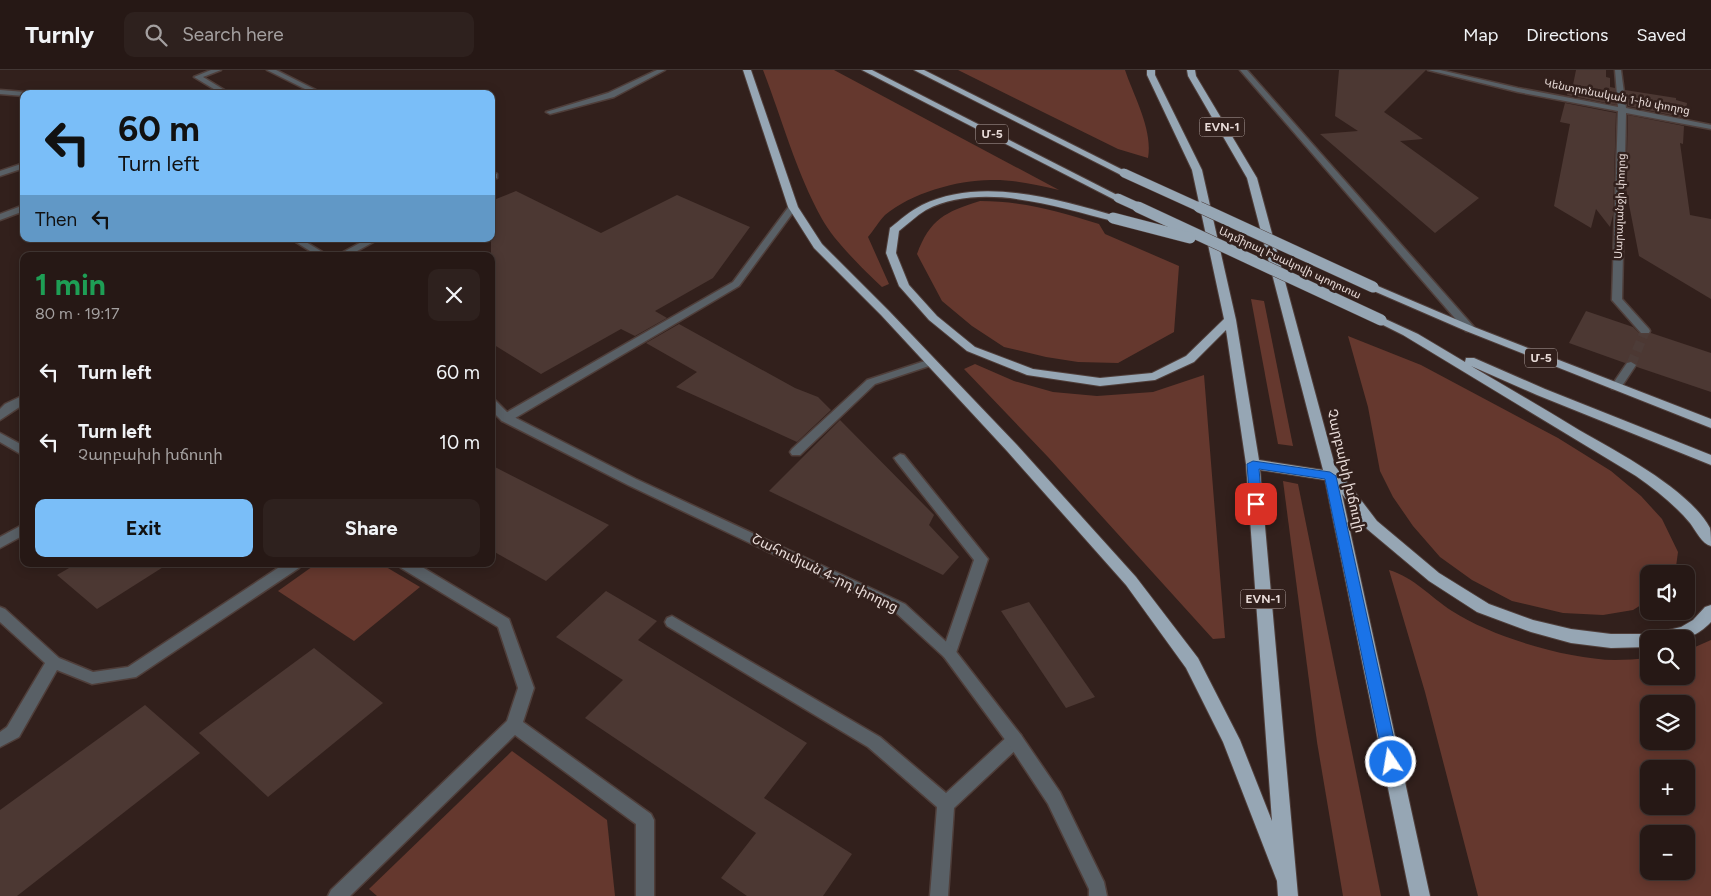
<!DOCTYPE html>
<html lang="en">
<head>
<meta charset="utf-8">
<style>
	:root { --surface:#261815; --page:#2e211e; --text:#f1f3f6; --muted:#a4a0a0; --line:#423734; --accent:#7abef8 }
	body { margin:0; font-family:Figtree,"Noto Sans Armenian",sans-serif; background:var(--page); color:var(--text); height:100vh; display:flex; flex-direction:column; font-size:19px; white-space:nowrap }
	* { box-sizing:border-box; margin:0 }
	p { font-size:16px; color:var(--muted) }
	.icon { flex:none; width:28px; height:28px; fill:none; stroke:currentColor; stroke-width:2; stroke-linecap:round; stroke-linejoin:round }
	.map { position:relative; flex:1; overflow:hidden }
	.sheet { position:absolute; left:20px; top:182px; width:475px; height:315px; display:flex; flex-direction:column; background:var(--surface); border-radius:10px; box-shadow:0 2px 12px #0003,0 0 0 1px var(--line) }
	.sheet>* { flex:none }
	.top-card { position:absolute; left:20px; top:20px; width:475px; height:152px; border-radius:10px; box-shadow:0 2px 12px #0003,0 0 0 1px var(--line); background:#7abef8; color:#111; overflow:hidden }
	.tools { position:absolute; left:1640px; top:495px; display:grid; gap:10px }
	.tools a { display:grid; place-items:center; width:55px; height:55px; border-radius:10px; background:var(--surface); box-shadow:0 2px 12px #0003,0 0 0 1px var(--line); font-size:25px }
	.pin { position:absolute; display:grid; place-items:center; width:42px; height:42px; color:#fff; margin:-21px; border-radius:10px; box-shadow:0 2px 8px #0006 }
	.me { position:absolute; width:55px; margin:-28px; rotate:348deg; stroke-linejoin:round; filter:drop-shadow(0 0 4px #0008) }
	.turn { display:flex; align-items:center; gap:18px; height:105px; padding:0 15px; font-size:22px }
	.turn .icon { width:65px; height:65px; stroke-width:2.5 }
	.turn b { display:block; font-size:35px; line-height:42px }
	.then { display:flex; align-items:center; height:48px; padding:0 15px; background:#0003; gap:10px; font-size:19px }
	.round { display:grid; place-items:center; flex:none; width:52px; height:52px; border-radius:10px; background:var(--page) }
	.head { display:flex; align-items:center; justify-content:space-between; height:85px; padding:0 15px }
	h1 { font-size:30px; font-weight:700; line-height:38px; color:#1e9e55 }
	.action { display:flex; gap:10px; margin-top:auto; padding:10px 15px }
	.action a { flex:1; height:58px; border-radius:10px; background:var(--accent); color:#111; font-size:20px; font-weight:700; line-height:58px; text-align:center }
	.action a+a { background:var(--page); color:var(--text) }
	ul { padding:0; list-style:none }
	li { display:flex; align-items:center; gap:15px; height:70px; padding:0 15px }
	li div { flex:1 }
	li b { display:block; font-size:19px }
	li em { font-style:normal }
	header { display:flex; align-items:center; gap:30px; box-sizing:border-box; height:70px; padding:0 25px; background:var(--surface); border-bottom:1px solid var(--line) }
	header strong { font-size:24px }
	nav { display:flex; gap:28px; margin-inline-start:auto; font-size:18px }
	.search { width:350px; height:45px; background:var(--page); display:flex; align-items:center; gap:12px; box-sizing:border-box; padding:0 18px; border-radius:10px; color:var(--muted); font-size:19px }
	.map>svg:first-child { display:block }
</style>
</head>
<body>
<header>
<strong>Turnly</strong>
<div class="search"><svg class="icon" aria-label="search" viewBox="0 0 24 24"><circle cx="10" cy="10" r="6"/><path d="M15 15l6 6"/></svg>Search here</div>
<nav><a>Map</a><a>Directions</a><a>Saved</a></nav>
</header>
<div class="map">
<svg width="1711" height="826" viewBox="0 0 1711 826">
	<rect width="100%" height="100%" fill="#32201c"/>
	<g fill="#65382e" fill-rule="evenodd">
		<path d="M763,0H834L1059,120C1038,115 1016,110 994,110C960,109 911,123 885,145C879,151 874,160 868,167L889,214L882,217C863,199 834,171 822,149C796,102 782,49 763,0Z"/>
		<path d="M958,0H1125C1134,27 1153,59 1148,88L1118,79Z"/>
		<path d="M980,131C1023,131 1058,141 1099,154L1105,164L1179,196L1174,262L1118,293L1078,292L1046,287L1004,277L972,256L942,231L917,184C930,149 945,142 980,131Z"/>
		<path d="M1251,229L1264,231L1293,376L1278,374Z"/>
		<path d="M1348,266L1421,295L1558,368L1611,401L1641,426L1662,449L1678,482L1675,504H1649V530L1633,540L1603,545L1563,543L1512,531L1472,510L1440,487L1413,456L1393,427L1380,401L1368,337Z"/>
		<path d="M975,294L1014,311L1053,322L1097,326L1153,322L1204,305L1225,568L1213,569L1048,387L964,299Z"/>
		<path d="M1283,411L1298,414L1381,826H1343L1317,672Z"/>
		<path d="M316,494H381L420,517L354,571L278,521Z"/>
		<path d="M1389,500C1415,508 1429,526 1452,541C1492,567 1567,589 1615,590C1626,590 1637,589 1649,588V606H1686V581L1711,570V826H1478L1425,622ZM1649,634H1686V671H1649ZM1649,699H1686V736H1649ZM1649,764H1686V801H1649Z"/>
		<path d="M512,681L607,750L615,826H377L369,819Z"/>
	</g>
	<g fill="#4c3833">
		<path d="M1339,0H1426L1384,42L1423,69L1400,71L1479,128L1435,163L1320,64L1358,61L1335,46Z"/>
		<path d="M1576,0H1606V7L1610,8V17L1615,18L1616,35L1567,25L1570,15H1573Z"/>
		<path d="M1625,20L1676,28V30L1687,33L1685,48L1628,36Z"/>
		<path d="M1565,33L1616,43L1613,145L1610,157L1596,139L1591,158L1554,136L1570,54L1560,52Z"/>
		<path d="M1628,45L1684,56L1683,74L1680,73L1690,145L1711,149V229L1639,186L1626,119Z"/>
		<path d="M516,121L601,163L677,125L750,157L713,208L655,241L667,248L635,266L621,259L541,304L491,273V131Z"/>
		<path d="M1586,241L1633,257L1641,265L1651,263L1711,283V322L1637,297V293L1632,290L1625,293L1569,273Z"/>
		<path d="M679,254L795,318L818,327L831,340L797,372L676,317L697,302L646,273Z"/>
		<path d="M840,350L934,445L929,455L959,487L943,505L769,421Z"/>
		<path d="M491,395L609,455L546,511L491,480Z"/>
		<path d="M76,494H168L97,539L57,505Z"/>
		<path d="M606,521L657,551L638,570L807,673L764,728L852,784L823,826H747L721,808L756,763L585,648L623,610L556,567Z"/>
		<path d="M1029,532L1095,627L1066,638L1001,541Z"/>
		<path d="M314,578L383,633L268,727L199,663Z"/>
		<path d="M145,635L200,683L17,826H0V740Z"/>
	</g>
	<g fill="none" stroke-linecap="round" stroke-linejoin="round">
		<path stroke="#4d3c38" stroke-width="10" stroke-dasharray="10 5" stroke-linecap="butt" d="M1631,295L1645,261"/>
		<g stroke="#4f3e3a" stroke-width="3">
			<g id="service">
				<path d="M211,0H221L203,7L231,24H222L194,7Z"/>
				<path d="M267,0H276L324,24H315Z"/>
				<path d="M657,0H665L614,27L550,44L546,42L608,23Z"/>
				<path d="M1240,0H1247L1474,257L1475,259L1474,261H1466Z"/>
				<path d="M24,93V98L0,106V101Z"/>
				<path d="M491,102L497,104V108L491,109Z"/>
				<path d="M793,134L797,137L739,216L510,351H502L500,348L502,345L733,212L790,135Z"/>
				<path d="M24,135V141L0,150V144Z"/>
				<path d="M367,169H379L348,186H336Z"/>
				<path d="M931,289L936,292L935,294L875,314L800,385H792L790,382L792,379L867,310Z"/>
				<path d="M24,325V334L0,350V339L5,334Z"/>
				<path d="M0,363L24,376V386L0,372Z"/>
				<path d="M900,384L904,385L988,489L956,583L954,587L949,589L944,587L942,583L974,490L896,391L894,388Z"/>
				<path d="M24,454V465L0,478V467Z"/>
				<path d="M284,494H301L299,498L136,607L92,614L57,600L19,667L0,677V662L7,657L45,593L0,552V537L5,539L59,588L93,602L128,597Z"/>
				<path d="M399,494H417L509,549L534,618L523,652L651,744L654,750V826H636V754L515,665L350,826H328L331,820L507,651L518,618L498,557L401,498Z"/>
				<path d="M672,546L880,667L946,723L1009,665L1015,663L1021,665L1023,670L1021,675L954,738L948,826H930L937,737L868,677L667,556L665,552L667,548Z"/>
			</g>
		</g>
		<g stroke="#4f3e3a" stroke-width="3">
			<g id="minor">
				<path d="M1428,0H1440L1518,18L1618,37L1615,0H1621L1626,38L1711,55V59L1626,43L1622,229L1649,259L1650,261L1649,263H1641L1612,230L1618,41L1518,22Z"/>
				<path d="M0,20L25,22L28,24H24V26L0,24Z"/>
				<path d="M291,169H301L329,186H318Z"/>
				<path d="M1631,292L1636,295L1620,319H1612L1610,317L1612,315L1627,293Z"/>
				<path d="M491,329L495,330L510,345L636,409L905,534L954,579L1021,665L1060,722L1104,812L1107,826H1089V819L1048,734L1009,675L944,587L895,542L628,415L502,351L491,340Z"/>
			</g>
		</g>
		<g stroke="#4f3e3a" stroke-width="2">
			<g id="trunk">
				<path d="M743,0H751L798,137L822,174L889,241L1017,375L1136,507L1198,588L1240,670L1272,751L1246,394L1226,260L1194,292L1155,310L1100,316L1027,305L967,281L929,250L899,216L886,183L890,158C900,150 910,141 922,135C981,106 1057,129 1116,146V150L1113,151C1057,137 982,111 926,140C916,146 908,154 899,161L896,183L909,215L937,246L975,277L1033,299L1100,308L1152,303L1186,286L1224,249L1192,100L1147,5V0H1155V5L1202,100L1236,250L1259,390L1323,400L1247,108L1188,6L1187,0H1195L1196,6L1257,108L1335,396L1377,451L1439,503L1489,534L1533,550L1571,559L1611,564H1652L1681,557L1693,550L1705,537L1711,535V552C1691,573 1676,569 1649,569V577L1611,578L1571,573L1531,562L1477,542L1429,511L1367,459L1342,424L1430,826H1410L1325,410L1260,400L1298,826H1278L1277,811L1223,672L1186,598L1126,515L1007,381L881,245L814,178L788,137Z"/>
				<path d="M862,0H872L1123,128L1118,131L1115,130Z"/>
				<path d="M914,0H924L1129,103L1124,106L1121,105Z"/>
				<path d="M1373,214L1474,257L1711,349V358L1466,261L1369,219L1368,217Z"/>
				<path d="M1381,247L1418,264L1465,292L1466,288H1474L1545,319L1711,385V395L1537,325L1471,296C1507,317 1543,338 1579,360C1616,381 1690,420 1710,458C1711,463 1711,471 1711,476C1702,474 1696,461 1690,453C1675,435 1656,420 1636,406L1403,265L1377,252L1375,250L1377,248Z"/>
			</g>
		</g>
		<use href="#service" fill="#596066" fill-rule="evenodd"/>
		<use href="#minor" fill="#596066" fill-rule="evenodd"/>
		<use href="#trunk" fill="#96a6b4" fill-rule="evenodd"/>
		<g stroke="#4f3e3a" stroke-width="10" stroke-linecap="butt">
			<g id="trunk-bridge-far1">
				<path d="M1124,103L1201,138"/>
				<path d="M1118,128L1140,138"/>
			</g>
		</g>
		<g stroke="#4f3e3a" stroke-width="12" stroke-linecap="butt">
			<g id="trunk-bridge">
				<path d="M1138,137L1381,250"/>
				<path d="M1199,137L1373,217"/>
				<path d="M1113,148L1190,168"/>
			</g>
		</g>
		<use href="#trunk-bridge-far1" stroke="#96a6b4" stroke-width="9"/>
		<use href="#trunk-bridge" stroke="#96a6b4" stroke-width="11"/>
	</g>
	<path fill="#1a73e8" stroke="#114b97" d="M1253,391L1330,402L1336,406L1399,692L1397,697L1391,699L1386,697L1384,692L1325,409L1259,399L1262,434L1256,438L1250,434L1247,394Z"/>
	<g text-anchor="middle" dominant-baseline="central" stroke-width="5" stroke-linejoin="round" paint-order="stroke">
		<g font-size="11" fill="#e8dbd8" stroke="#32201c">
			<text transform="translate(1617 27) rotate(11)">Կենտրոնական 1-ին փողոց</text>
			<text transform="translate(1620 136) rotate(-88)">Սարալանջի փողոց</text>
			<text transform="translate(1290 193) rotate(25)">Ադմիրալ Իսակովի պողոտա</text>
		</g>
		<g fill="#32201c" stroke="#b1a3a0" stroke-width="1">
			<rect x="1199.5" y="47.5" width="45" height="19" rx="4"/>
			<rect x="976" y="54.5" width="32" height="19" rx="4"/>
			<rect x="1525" y="278.5" width="32" height="19" rx="4"/>
			<rect x="1240.5" y="519.5" width="45" height="19" rx="4"/>
		</g>
		<g font-size="12" font-weight="bold" fill="#e8dbd8">
			<text x="1222" y="57">EVN-1</text>
			<text x="992" y="64">Մ-5</text>
			<text x="1541" y="288">Մ-5</text>
			<text x="1263" y="529">EVN-1</text>
		</g>
		<g font-size="14" fill="#e8dbd8" stroke="#32201c">
			<text transform="translate(1346 401) rotate(77)">Չարբախի խճուղի</text>
			<text transform="translate(825 503) rotate(26)">Շահումյան 4-րդ փողոց</text>
		</g>
	</g>
</svg>
<div class="tools">
<a><svg class="icon" aria-label="sound" viewBox="0 0 24 24"><path d="M4 9h4l5-4v14l-5-4H4zM17 9q2 3 0 6"/></svg></a>
<a><svg class="icon" aria-label="search" viewBox="0 0 24 24"><circle cx="10" cy="10" r="6"/><path d="M15 15l6 6"/></svg></a>
<a><svg class="icon" aria-label="layers" viewBox="0 0 24 24"><path d="M12 4l9 5-9 5-9-5zM3 14l9 5 9-5"/></svg></a>
<a>+</a>
<a>−</a>
</div>
<div class="pin" style="left:1256px;top:434px;background:#d93025"><svg class="icon" aria-label="arrive" viewBox="0 0 24 24"><path d="M6 21V4h12l-3 4 3 4H6"/></svg></div>
<svg class="me" style="left:1391px;top:692px" viewBox="-20 -20 40 40"><circle r="17" fill="#1a73e8" stroke="#fff" stroke-width="3"/><path d="M0-11L8 9 0 5-8 9z" fill="#fff"/></svg>
<div class="top-card">
<div class="turn"><svg class="icon" aria-label="left" viewBox="0 0 24 24"><path d="M17 20v-9H6M10 6l-5 5 5 5"/></svg><div><b>60 m</b>Turn left</div></div>
<div class="then">Then<svg class="icon" aria-label="left" viewBox="0 0 24 24"><path d="M17 20v-9H6M10 6l-5 5 5 5"/></svg></div>
</div>
<section class="sheet">
<div class="head"><div><h1>1 min</h1><p>80 m · 19:17</p></div><a class="round"><svg class="icon" aria-label="close" viewBox="0 0 24 24"><path d="M6 6l12 12M18 6L6 18"/></svg></a></div>
<ul>
<li><svg class="icon" aria-label="left" viewBox="0 0 24 24"><path d="M17 20v-9H6M10 6l-5 5 5 5"/></svg><div><b>Turn left</b></div><em>60 m</em></li>
<li><svg class="icon" aria-label="left" viewBox="0 0 24 24"><path d="M17 20v-9H6M10 6l-5 5 5 5"/></svg><div><b>Turn left</b><p>Չարբախի խճուղի</p></div><em>10 m</em></li>
</ul>
<div class="action"><a>Exit</a><a>Share</a></div>
</section>
</div>
</body>
</html>
